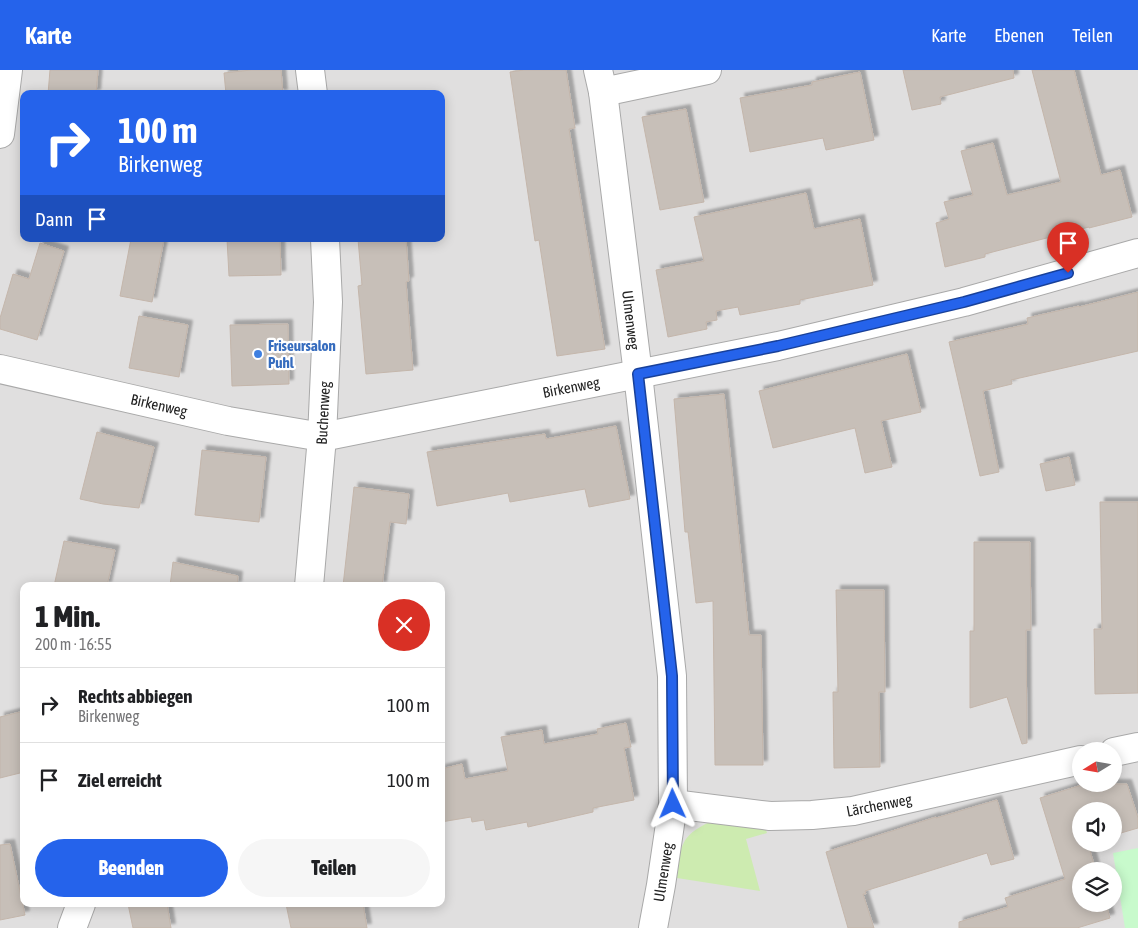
<!DOCTYPE html>
<html lang="de">
<head>
<meta charset="utf-8">
<style>
	:root { --surface:#fff; --page:#f6f6f6; --text:#202124; --muted:#757577; --line:#e0e0e0; --accent:#2563eb }
	body { margin:0; font-family:"Asap Condensed",sans-serif; background:var(--page); color:var(--text); height:100vh; display:flex; flex-direction:column; font-size:19px; white-space:nowrap }
	* { box-sizing:border-box; margin:0 }
	p { font-size:16px; color:var(--muted) }
	.icon { flex:none; width:28px; height:28px; fill:none; stroke:currentColor; stroke-width:2; stroke-linecap:round; stroke-linejoin:round }
	.map { position:relative; flex:1; overflow:hidden }
	.sheet { position:absolute; left:20px; top:512px; width:425px; height:325px; display:flex; flex-direction:column; background:var(--surface); border-radius:10px; box-shadow:0 2px 12px #0003 }
	.sheet>* { flex:none }
	.top-card { position:absolute; left:20px; top:20px; width:425px; height:152px; border-radius:10px; box-shadow:0 2px 12px #0003; background:#2563eb; color:#fff; overflow:hidden }
	.needle { width:32px; rotate:259deg }
	.buttons { position:absolute; left:1072px; top:672px; display:grid; gap:10px }
	.buttons a { display:grid; place-items:center; width:50px; height:50px; border-radius:50%; background:var(--surface); box-shadow:0 2px 12px #0003; font-size:25px }
	.pin { position:absolute; display:grid; place-items:center; width:42px; height:42px; color:#fff; margin:-51px -21px; border-radius:50% 50% 50% 0; rotate:-45deg; box-shadow:0 0 5px #0007 }
	.pin .icon { rotate:45deg }
	.me { position:absolute; width:55px; margin:-28px; rotate:359deg; stroke-linejoin:round; filter:drop-shadow(0 0 4px #0008) }
	.turn { display:flex; align-items:center; gap:18px; height:105px; padding:0 15px; font-size:22px }
	.turn .icon { width:65px; height:65px; stroke-width:2.5 }
	.turn b { display:block; font-size:35px; line-height:42px }
	.then { display:flex; align-items:center; height:48px; padding:0 15px; background:#0003; gap:10px; font-size:19px }
	.round { display:grid; place-items:center; flex:none; width:52px; height:52px; border-radius:26px; background:var(--page) }
	.summary { display:flex; align-items:center; justify-content:space-between; height:85px; padding:0 15px }
	h1 { font-size:30px; font-weight:800; line-height:38px }
	.primary-button { display:flex; gap:10px; margin-top:auto; padding:10px 15px }
	.primary-button a { flex:1; height:58px; border-radius:30px; background:var(--accent); color:#fff; font-size:20px; font-weight:800; line-height:58px; text-align:center }
	.primary-button a+a { background:var(--page); color:var(--text) }
	ul { padding:0; list-style:none }
	li { display:flex; align-items:center; gap:15px; height:75px; padding:0 15px; border-top:1px solid var(--line) }
	li div { flex:1 }
	li b { display:block; font-size:19px }
	li em { font-style:normal }
	header { display:flex; align-items:center; gap:30px; box-sizing:border-box; height:70px; padding:0 25px; background:var(--accent); color:#fff }
	header strong { font-size:24px }
	nav { display:flex; gap:28px; margin-inline-start:auto; font-size:18px }
	.map>svg:first-child { display:block }
</style>
</head>
<body>
<header>
<strong>Karte</strong>
<nav><a>Karte</a><a>Ebenen</a><a>Teilen</a></nav>
</header>
<div class="map">
<svg width="1138" height="858" viewBox="0 0 1138 858">
	<defs>
		<filter id="shadow"><feDropShadow dx="4.5" dy="-4.5" stdDeviation="1" flood-color="#0004"/></filter>
	</defs>
	<rect width="100%" height="100%" fill="#f2efe9"/>
	<path fill="#e0dfdf" fill-rule="evenodd" d="M0,0H1138V858H0ZM24,24H441V169H24ZM24,516H441V834H24ZM1081,681H1114V714H1081ZM1081,741H1114V774H1081ZM1081,801H1114V834H1081Z"/>
	<path fill="#cdebb0" d="M710,752L764,754L767,763L746,769L760,821L677,808C681,777 679,766 710,752Z"/>
	<path fill="#c8facc" d="M1138,778V858H1125L1113,783Z"/>
	<g fill="#c7bfb8" stroke="#c4b6ab" filter="url(#shadow)">
		<path d="M50,0H98L96,24H48Z"/>
		<path d="M251,0H281L283,24H226L224,3Z"/>
		<path d="M524,0H566L575,58L569,59L605,279L557,286L539,170L535,171L510,2Z"/>
		<path d="M903,0H1013L1014,8L940,27L941,34L912,40Z"/>
		<path d="M1032,0H1074L1101,105L1120,100L1132,147L1089,158V157L985,184V187L945,197L936,153L949,149L944,132L973,125L961,81L993,73L1007,125L1061,112Z"/>
		<path d="M860,2L874,70L826,80L823,68L750,82L740,28L812,15V12Z"/>
		<path d="M686,39L704,132L660,140L642,47Z"/>
		<path d="M806,123L814,159L860,149L873,215L800,230V234L740,245L738,237L716,241L717,250L706,252L707,259L668,267L656,200L704,191L694,147Z"/>
		<path d="M131,169H164L152,232L120,226Z"/>
		<path d="M227,169H280L281,205L229,206Z"/>
		<path d="M358,169H406L409,211L406,212L413,300L366,304L358,216L362,215Z"/>
		<path d="M40,173L64,181L37,270L0,259V248L13,204L29,209Z"/>
		<path d="M1138,222V281L1011,310L1012,314L983,321L999,402L980,406L949,272L1028,254L1027,248L1079,236V237Z"/>
		<path d="M139,246L188,255L179,307L129,298Z"/>
		<path d="M288,254L289,314L232,316L230,255Z"/>
		<path d="M907,284L921,342L881,351L892,397L865,403L855,358L773,378L759,321Z"/>
		<path d="M724,324L749,565H761L763,695H715L713,531L696,533L688,462H685L674,329Z"/>
		<path d="M616,356L630,429L589,437L585,419L510,432L508,423L437,436L427,382L545,364L546,369Z"/>
		<path d="M97,362L154,377L139,438L103,434L80,429Z"/>
		<path d="M202,380L266,387L259,452L195,445Z"/>
		<path d="M1069,387L1075,415L1046,421L1040,394Z"/>
		<path d="M354,417L409,424L406,454L390,452L382,516H343Z"/>
		<path d="M1100,432H1138V623L1095,624L1094,559H1102Z"/>
		<path d="M64,471L115,480L107,516H54Z"/>
		<path d="M974,472H1030L1031,560H1026L1027,673L1022,674L1007,627L970,638V561H974Z"/>
		<path d="M173,492L238,506L237,516H170Z"/>
		<path d="M836,520H884L885,622H879L880,697L834,698L833,622H838Z"/>
		<path d="M24,641V702L0,708V647Z"/>
		<path d="M626,653L631,677L624,678L634,730L593,738V742L528,757L527,752L486,760L484,750L472,752L471,747L441,752V699L462,694L465,709L508,701L501,667L542,660L544,674L598,664L597,659Z"/>
		<path d="M1085,714H1127L1138,748V758L1114,765V741H1081V774H1088L1096,801H1081V834H1106L1110,848L1077,858H959V852L1008,837L1005,828L1065,809L1040,728Z"/>
		<path d="M997,730L1014,789L991,795L987,783L865,821L866,824H863L874,858H848L826,782L936,747V748Z"/>
		<path d="M10,774L25,845L0,850V775Z"/>
		<path d="M128,834H167L171,858H133Z"/>
		<path d="M286,834H363L367,858H291Z"/>
	</g>
	<g fill="none" stroke-linecap="round" stroke-linejoin="round">
		<g stroke="#a9a9a9" stroke-width="30">
			<g id="minor">
				<path d="M310,0L313,24"/>
				<path d="M598,0L603,22L638,304L672,606L673,734L661,815L653,858"/>
				<path d="M603,22L707,0"/>
				<path d="M0,64L8,0"/>
				<path d="M0,299L228,351L322,367L778,276L964,232L1138,183"/>
				<path d="M309,516L322,367L328,232L325,169"/>
				<path d="M1114,682L1138,677"/>
				<path d="M673,734L770,746L812,745L853,741L1081,690"/>
				<path d="M72,858L81,834"/>
			</g>
		</g>
		<use href="#minor" stroke="#fff" stroke-width="28"/>
	</g>
	<g fill="none" stroke-linecap="round" stroke-linejoin="round">
		<g stroke="#184099" stroke-width="12">
			<path id="route" d="M673,734L672,606L638,304L778,276L964,232L1068,203"/>
		</g>
		<use href="#route" stroke="#2563eb" stroke-width="9"/>
	</g>
	<circle fill="#3f7fe0" stroke="#fff" stroke-width="2" cx="258" cy="284" r="5"/>
	<g text-anchor="middle" dominant-baseline="central" stroke-width="4.5" stroke-linejoin="round" paint-order="stroke">
		<g font-size="15" fill="#222" stroke="#fff">
			<text transform="translate(631 250) rotate(83)">Ulmenweg</text>
			<text transform="translate(571 317) rotate(-11)">Birkenweg</text>
			<text transform="translate(159 335) rotate(13)">Birkenweg</text>
			<text transform="translate(323 343) rotate(-87)">Buchenweg</text>
			<text transform="translate(879 735) rotate(-11)">Lärchenweg</text>
			<text transform="translate(663 802) rotate(-81)">Ulmenweg</text>
		</g>
		<g font-size="15" font-weight="bold" fill="#366cbe" stroke="#fff" text-anchor="start">
			<text x="268" y="275">Friseursalon<tspan x="268" dy="17">Puhl</tspan></text>
		</g>
	</g>
</svg>
<div class="buttons">
<a><svg class="needle" viewBox="-14 -14 28 28"><path d="M0-13l5 13h-10z" fill="#e53935"/><path d="M0 13l5-13h-10z" fill="#757577"/></svg></a>
<a><svg class="icon" aria-label="sound" viewBox="0 0 24 24"><path d="M4 9h4l5-4v14l-5-4H4zM17 9q2 3 0 6"/></svg></a>
<a><svg class="icon" aria-label="layers" viewBox="0 0 24 24"><path d="M12 4l9 5-9 5-9-5zM3 14l9 5 9-5"/></svg></a>
</div>
<div class="pin" style="left:1068px;top:203px;background:#d93025"><svg class="icon" aria-label="arrive" viewBox="0 0 24 24"><path d="M6 21V4h12l-3 4 3 4H6"/></svg></div>
<svg class="me" style="left:673px;top:734px" viewBox="-20 -20 40 40"><path d="M0-17L14 15 0 8-14 15z" fill="#2563eb" stroke="#fff" stroke-width="4"/></svg>
<div class="top-card">
<div class="turn"><svg class="icon" aria-label="right" viewBox="0 0 24 24"><path d="M7 20v-9h11M14 6l5 5-5 5"/></svg><div><b>100 m</b>Birkenweg</div></div>
<div class="then">Dann<svg class="icon" aria-label="arrive" viewBox="0 0 24 24"><path d="M6 21V4h12l-3 4 3 4H6"/></svg></div>
</div>
<section class="sheet">
<div class="summary"><div><h1>1 Min.</h1><p>200 m · 16:55</p></div><a class="round" style="background:#d93025;color:#fff"><svg class="icon" aria-label="close" viewBox="0 0 24 24"><path d="M6 6l12 12M18 6L6 18"/></svg></a></div>
<ul>
<li><svg class="icon" aria-label="right" viewBox="0 0 24 24"><path d="M7 20v-9h11M14 6l5 5-5 5"/></svg><div><b>Rechts abbiegen</b><p>Birkenweg</p></div><em>100 m</em></li>
<li><svg class="icon" aria-label="arrive" viewBox="0 0 24 24"><path d="M6 21V4h12l-3 4 3 4H6"/></svg><div><b>Ziel erreicht</b></div><em>100 m</em></li>
</ul>
<div class="primary-button"><a>Beenden</a><a>Teilen</a></div>
</section>
</div>
</body>
</html>
